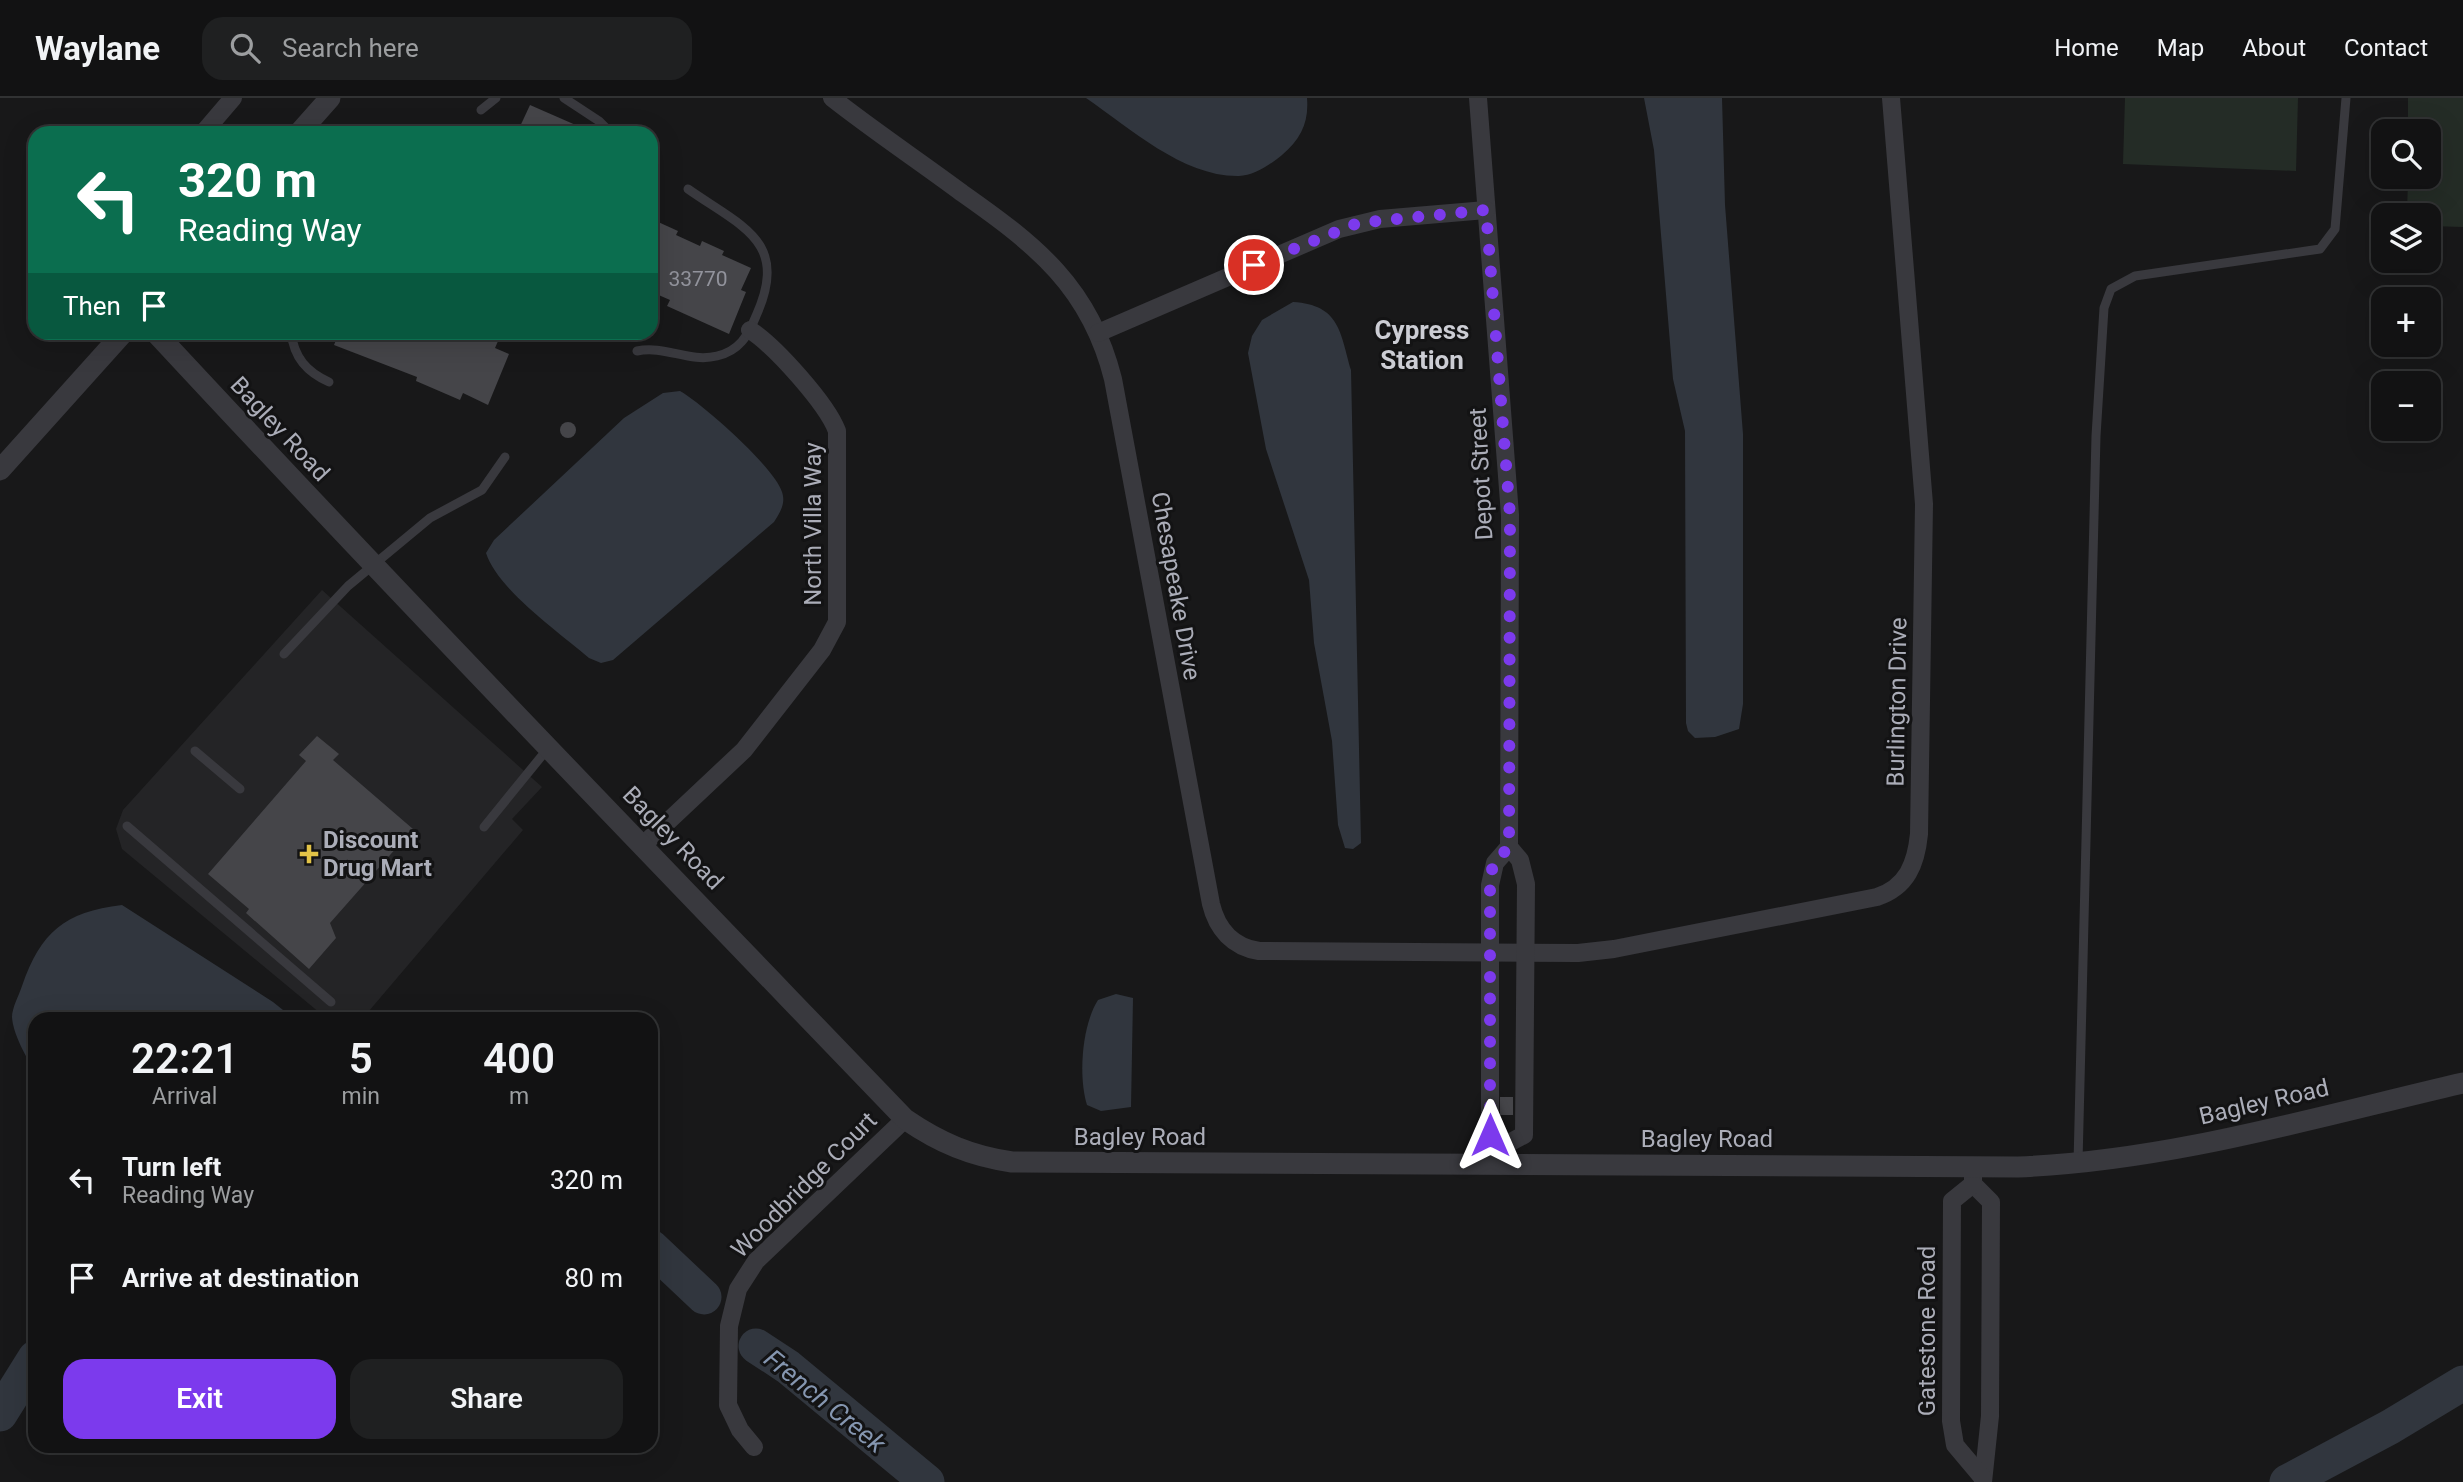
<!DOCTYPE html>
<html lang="en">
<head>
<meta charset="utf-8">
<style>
	:root { --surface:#121213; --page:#1f2021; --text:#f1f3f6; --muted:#9c9ea0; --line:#313233; --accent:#7c3aed }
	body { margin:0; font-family:Roboto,sans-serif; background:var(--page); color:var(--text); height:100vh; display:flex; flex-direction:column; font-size:26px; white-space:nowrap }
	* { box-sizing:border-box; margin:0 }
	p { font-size:23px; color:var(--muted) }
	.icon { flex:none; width:38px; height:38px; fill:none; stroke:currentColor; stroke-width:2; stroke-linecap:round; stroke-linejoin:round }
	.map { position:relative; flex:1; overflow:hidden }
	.panel { position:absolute; left:28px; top:914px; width:630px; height:441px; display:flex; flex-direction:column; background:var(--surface); border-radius:21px; box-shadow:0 7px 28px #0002,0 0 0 2px var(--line) }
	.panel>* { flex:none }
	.guide { position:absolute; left:28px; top:28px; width:630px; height:214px; border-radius:21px; box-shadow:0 7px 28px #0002,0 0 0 2px var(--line); background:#0b6e4f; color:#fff; overflow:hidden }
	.fabs { position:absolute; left:2371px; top:21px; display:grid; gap:14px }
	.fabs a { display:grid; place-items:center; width:70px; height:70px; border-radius:14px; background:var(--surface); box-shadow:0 7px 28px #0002,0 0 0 2px var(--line); font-size:35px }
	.pin { position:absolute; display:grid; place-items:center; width:60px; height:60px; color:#fff; margin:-30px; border:4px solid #fff; border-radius:50%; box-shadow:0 2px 7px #0007 }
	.me { position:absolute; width:77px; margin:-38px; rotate:0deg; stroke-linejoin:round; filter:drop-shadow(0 0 5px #0008) }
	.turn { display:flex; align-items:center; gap:24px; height:147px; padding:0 35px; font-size:32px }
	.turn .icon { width:91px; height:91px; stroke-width:2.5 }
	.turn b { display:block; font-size:49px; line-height:60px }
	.then { display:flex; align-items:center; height:66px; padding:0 35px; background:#0003; gap:14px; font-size:26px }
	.eta { display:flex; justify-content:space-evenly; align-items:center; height:119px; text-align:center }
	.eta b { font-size:42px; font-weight:600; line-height:49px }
	.cta { display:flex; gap:14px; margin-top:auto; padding:14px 35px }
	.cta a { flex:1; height:80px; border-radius:21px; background:var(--accent); color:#fff; font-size:28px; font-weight:600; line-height:80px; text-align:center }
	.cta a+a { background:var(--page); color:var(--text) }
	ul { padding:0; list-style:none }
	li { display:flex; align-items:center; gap:21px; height:98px; padding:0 35px }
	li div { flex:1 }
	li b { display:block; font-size:26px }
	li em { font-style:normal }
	header { display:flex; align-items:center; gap:42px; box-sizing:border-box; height:98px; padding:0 35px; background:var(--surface); border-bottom:2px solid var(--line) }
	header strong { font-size:33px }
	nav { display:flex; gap:38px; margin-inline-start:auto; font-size:24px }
	.search { width:490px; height:63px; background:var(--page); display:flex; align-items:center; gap:18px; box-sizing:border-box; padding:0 24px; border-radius:21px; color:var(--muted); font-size:26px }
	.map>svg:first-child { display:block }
</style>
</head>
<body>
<header>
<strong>Waylane</strong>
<div class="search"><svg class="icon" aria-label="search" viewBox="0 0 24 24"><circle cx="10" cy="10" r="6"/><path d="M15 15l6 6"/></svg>Search here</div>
<nav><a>Home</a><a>Map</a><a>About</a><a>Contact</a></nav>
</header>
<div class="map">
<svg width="2463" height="1384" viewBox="0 0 2463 1384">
	<rect width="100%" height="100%" fill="#181819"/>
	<path fill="#242426" d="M322,492L542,689L512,721L523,732L363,920H326L122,751L116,731L123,712Z"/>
	<g fill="#242c26">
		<path d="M2125,0H2298L2296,73L2123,66Z"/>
		<path d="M2408,0H2463V129L2429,128V117H2407L2408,79H2429V33H2408Z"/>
	</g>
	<g fill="#31363e">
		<path d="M1086,0H1307C1309,24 1301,41 1282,57C1271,66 1254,78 1239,78C1183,79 1130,30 1086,0Z"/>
		<path d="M1644,0H1722L1725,107L1743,336V606L1739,631L1715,639L1695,640L1688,633L1686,625L1685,333L1673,281L1654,52Z"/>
		<path d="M1293,204C1340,207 1340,234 1351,272L1361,745L1353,751L1345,750L1338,727L1332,643L1314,545L1309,482L1266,351L1248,255L1252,238L1262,222Z"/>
		<path d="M680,293C703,306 775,370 782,394C786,406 780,414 774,424L613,562L601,565L589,560C559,534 498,492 486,455L494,442L624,320L663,295Z"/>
		<path d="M122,807L273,904L293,920H35V973C26,959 13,936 12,919C12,910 19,897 22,888C41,834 64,814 122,807Z"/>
		<path d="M1116,896L1133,900L1131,1009L1101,1013L1087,1007C1078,978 1082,927 1098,902Z"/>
	</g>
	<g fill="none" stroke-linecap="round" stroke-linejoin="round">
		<g stroke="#31363e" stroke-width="35">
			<path d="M651,1149L704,1199"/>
			<path d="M756,1248L788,1269L927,1384"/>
			<path d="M0,1316L35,1260"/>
			<path d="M2287,1384L2390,1329L2463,1285"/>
		</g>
	</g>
	<g fill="#454549">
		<path d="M530,7L594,35H517Z"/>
		<path d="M656,123L678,133L676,137L700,148L702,143L724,153L722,157L751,170L741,192L746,194L729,236L667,208L670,202L654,195L651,201V126Z"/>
		<path d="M319,234H502L495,250L509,256L488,307L463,295L460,302L416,283L417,279L334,247L336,242Z"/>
		<circle cx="568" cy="332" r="8"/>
		<path d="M317,638L339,656L333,662L413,731L330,825L336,840L309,871L246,815L249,811L208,776L306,663L299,657Z"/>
		<rect x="1500" y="999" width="13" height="18"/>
	</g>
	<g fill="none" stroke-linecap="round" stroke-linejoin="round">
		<g stroke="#39393e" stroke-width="9">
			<path d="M564,0L599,23L611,35"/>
			<path d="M481,12L496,0"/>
			<path d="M291,234C294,260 307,274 329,284"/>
			<path d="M637,253C665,247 689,265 717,258C739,253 748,238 756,218C790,143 742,129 688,91"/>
			<path d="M284,556L348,488L430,420L482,392L505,359"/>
			<path d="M195,653L240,691"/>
			<path d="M127,728L331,904"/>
			<path d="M484,729L549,649"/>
			<path d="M2078,1065L2096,338L2104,210L2111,191L2135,178L2320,151L2335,131L2346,0"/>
		</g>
		<g stroke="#39393e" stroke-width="18">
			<path d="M832,0C874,33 919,63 962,95C1036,147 1090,189 1113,281L1211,806C1217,831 1233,849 1259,853L1578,855L1614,851L1877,799C1907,789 1916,766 1919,736L1924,406L1891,0"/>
			<path d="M1478,0L1510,417L1509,749"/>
			<path d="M203,35L233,0"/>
			<path d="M1098,235L1339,131L1380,121L1486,112"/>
			<path d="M643,747L744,652L822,552L837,524V333C827,306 775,248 750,232"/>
			<path d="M1509,749L1520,762L1526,786L1524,1037L1507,1046L1490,1037V787L1495,765Z"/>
			<path d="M1973,1069V1086L1991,1104L1990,1318L1983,1384"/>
			<path d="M1973,1086L1952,1103L1951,1323L1955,1347L1982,1379"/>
			<path d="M754,1349L740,1332L728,1307L729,1228L738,1191L756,1163L905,1021"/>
		</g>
		<g stroke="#39393e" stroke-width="21">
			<path d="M299,35L330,0"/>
			<path d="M155,234C402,500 654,760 905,1021C940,1045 971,1058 1012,1064L2018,1069C2169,1063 2316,1019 2463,985"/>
			<path d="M0,372L124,234"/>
		</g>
	</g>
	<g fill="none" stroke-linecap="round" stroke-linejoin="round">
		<path stroke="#7c3aed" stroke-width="12" stroke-dasharray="0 21.6" d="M1254,167L1358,125L1486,112L1510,417L1509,749L1494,765L1490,778V1037"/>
	</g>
	<path fill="#e2c347" stroke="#131314" stroke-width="2.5" d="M305.5 745.5h7v7h7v7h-7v7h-7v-7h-7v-7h7z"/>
	<g text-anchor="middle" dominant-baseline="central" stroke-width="6" stroke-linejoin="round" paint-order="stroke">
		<g font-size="21" fill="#92939c">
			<text x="698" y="181">33770</text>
		</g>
		<g font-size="24" fill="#abadb8" stroke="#131314">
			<text transform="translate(280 331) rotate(47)">Bagley Road</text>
			<text transform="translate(1481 376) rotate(-93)">Depot Street</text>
			<text transform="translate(813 426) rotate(-90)">North Villa Way</text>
			<text transform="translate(1176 488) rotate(80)">Chesapeake Drive</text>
			<text transform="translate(1897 604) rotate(-89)">Burlington Drive</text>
			<text transform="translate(673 740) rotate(46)">Bagley Road</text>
			<text transform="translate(2264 1004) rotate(-13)">Bagley Road</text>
			<text x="1140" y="1039">Bagley Road</text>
			<text x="1707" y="1041">Bagley Road</text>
			<text transform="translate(804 1087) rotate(-45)">Woodbridge Court</text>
			<text transform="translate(1927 1233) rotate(-90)">Gatestone Road</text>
		</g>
		<g font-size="24" font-weight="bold" fill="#abadb8" stroke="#131314" text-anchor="start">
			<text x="323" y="742">Discount<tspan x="323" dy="28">Drug Mart</tspan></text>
		</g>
		<g font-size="26" font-weight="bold" fill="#cccdd4" stroke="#131314">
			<text x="1422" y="232">Cypress<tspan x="1422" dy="30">Station</tspan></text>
		</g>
		<g font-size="26" font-style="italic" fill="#8596b0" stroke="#131314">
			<text transform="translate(825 1303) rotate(39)">French Creek</text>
		</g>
	</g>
</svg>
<div class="fabs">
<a><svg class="icon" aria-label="search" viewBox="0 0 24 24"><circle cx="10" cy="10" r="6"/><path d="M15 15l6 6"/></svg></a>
<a><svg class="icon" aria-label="layers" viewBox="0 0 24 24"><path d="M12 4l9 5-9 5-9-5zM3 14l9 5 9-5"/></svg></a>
<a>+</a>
<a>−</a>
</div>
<div class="pin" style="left:1254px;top:167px;background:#d93025"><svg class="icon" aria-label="arrive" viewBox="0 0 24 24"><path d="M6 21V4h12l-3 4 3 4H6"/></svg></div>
<svg class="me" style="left:1490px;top:1037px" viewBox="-20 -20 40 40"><path d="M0-17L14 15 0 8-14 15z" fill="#7c3aed" stroke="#fff" stroke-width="4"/></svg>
<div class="guide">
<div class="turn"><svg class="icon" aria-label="left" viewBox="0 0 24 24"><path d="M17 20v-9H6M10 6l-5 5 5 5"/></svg><div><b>320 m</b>Reading Way</div></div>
<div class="then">Then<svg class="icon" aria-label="arrive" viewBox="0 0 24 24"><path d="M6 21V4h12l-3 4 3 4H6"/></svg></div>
</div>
<section class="panel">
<div class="eta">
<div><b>22:21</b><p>Arrival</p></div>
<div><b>5</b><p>min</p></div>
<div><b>400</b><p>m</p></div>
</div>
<ul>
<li><svg class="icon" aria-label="left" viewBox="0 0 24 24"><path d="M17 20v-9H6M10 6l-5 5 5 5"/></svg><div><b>Turn left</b><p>Reading Way</p></div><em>320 m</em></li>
<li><svg class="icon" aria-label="arrive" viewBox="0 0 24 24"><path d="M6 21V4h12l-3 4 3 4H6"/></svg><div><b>Arrive at destination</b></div><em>80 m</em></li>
</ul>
<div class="cta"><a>Exit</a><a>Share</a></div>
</section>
</div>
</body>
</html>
